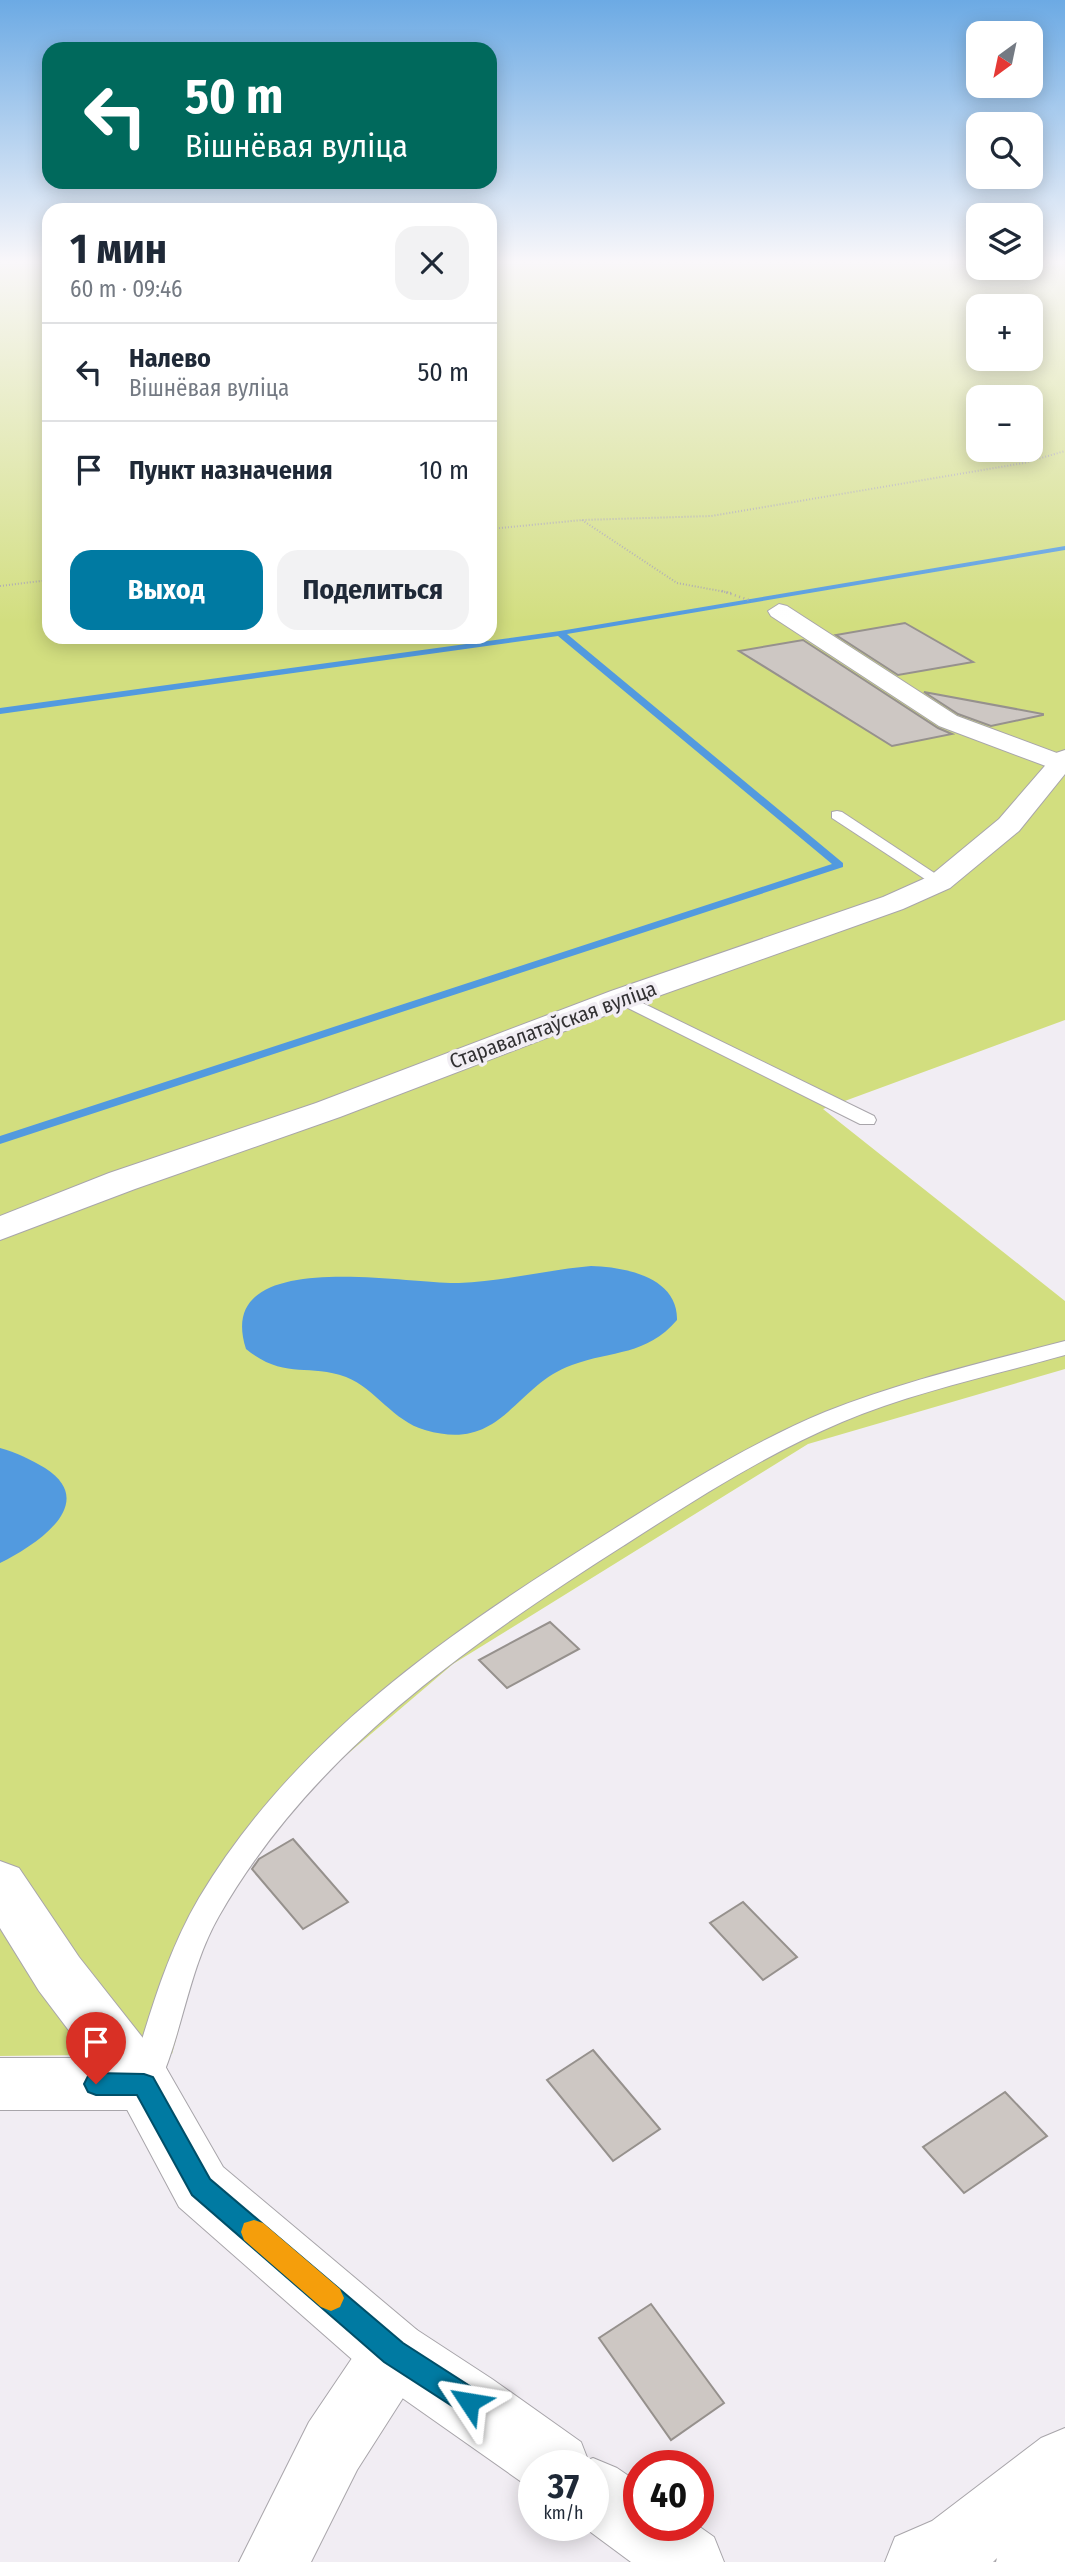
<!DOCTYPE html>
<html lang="ru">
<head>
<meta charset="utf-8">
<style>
	:root { --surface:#fff; --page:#f2f2f3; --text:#1f2937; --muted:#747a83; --line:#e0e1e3; --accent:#007aa2 }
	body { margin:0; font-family:"Fira Sans Condensed",sans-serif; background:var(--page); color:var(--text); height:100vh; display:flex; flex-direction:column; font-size:26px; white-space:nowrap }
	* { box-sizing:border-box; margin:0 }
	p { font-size:23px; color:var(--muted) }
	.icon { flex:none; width:38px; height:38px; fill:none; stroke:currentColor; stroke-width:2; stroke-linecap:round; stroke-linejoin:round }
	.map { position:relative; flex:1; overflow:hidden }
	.sheet { position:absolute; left:42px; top:203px; width:455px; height:441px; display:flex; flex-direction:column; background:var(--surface); border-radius:21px; box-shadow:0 4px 18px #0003 }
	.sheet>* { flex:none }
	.hud { position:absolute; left:42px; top:42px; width:455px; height:147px; border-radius:21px; box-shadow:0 4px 18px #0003; background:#00695c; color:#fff; overflow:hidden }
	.needle { width:46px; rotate:213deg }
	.controls { position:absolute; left:966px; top:21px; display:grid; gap:14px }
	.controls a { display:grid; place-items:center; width:77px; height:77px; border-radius:14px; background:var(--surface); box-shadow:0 4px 18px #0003; font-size:35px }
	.speed { position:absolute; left:518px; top:2450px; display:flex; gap:14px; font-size:35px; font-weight:700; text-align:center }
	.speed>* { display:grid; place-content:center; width:91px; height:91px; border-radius:50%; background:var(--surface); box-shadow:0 4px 18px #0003; line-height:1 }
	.speed small { font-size:18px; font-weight:400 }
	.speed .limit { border:10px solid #d22; background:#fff; color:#111 }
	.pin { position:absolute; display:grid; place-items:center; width:60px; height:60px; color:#fff; margin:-72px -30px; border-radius:50% 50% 50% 0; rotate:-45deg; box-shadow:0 0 7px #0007 }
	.pin .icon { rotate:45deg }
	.me { position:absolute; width:77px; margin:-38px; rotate:303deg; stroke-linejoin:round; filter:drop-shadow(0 0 5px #0008) }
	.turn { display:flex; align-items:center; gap:24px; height:147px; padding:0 28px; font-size:32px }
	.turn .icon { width:91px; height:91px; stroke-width:2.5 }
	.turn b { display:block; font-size:49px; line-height:60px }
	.round { display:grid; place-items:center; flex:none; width:74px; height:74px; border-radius:21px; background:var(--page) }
	.overview { display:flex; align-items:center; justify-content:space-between; height:119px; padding:0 28px }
	h1 { font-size:42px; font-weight:700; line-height:52px }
	.action { display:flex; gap:14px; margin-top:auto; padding:14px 28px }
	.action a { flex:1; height:80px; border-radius:21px; background:var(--accent); color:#fff; font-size:28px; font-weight:700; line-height:80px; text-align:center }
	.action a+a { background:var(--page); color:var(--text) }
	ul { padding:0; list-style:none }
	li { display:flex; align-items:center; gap:21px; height:98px; padding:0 28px; border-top:2px solid var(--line) }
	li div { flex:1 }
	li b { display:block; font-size:26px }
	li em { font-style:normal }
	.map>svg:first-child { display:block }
</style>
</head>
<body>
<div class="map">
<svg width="1065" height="2562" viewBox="0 0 1065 2562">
	<rect width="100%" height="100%" fill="#f1edf3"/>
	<path fill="#d2de7f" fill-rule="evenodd" d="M0,264H49V637H490V264H978V268L1065,264V1020L823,1109L1065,1301V1369L808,1444L453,1664L283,1809L246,1859L202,1944L172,2054L0,2056ZM978,306H1031V359H978ZM978,397H1031V450H978Z"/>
	<g fill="#529adf">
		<path d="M591,1266C625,1267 678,1277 677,1320C646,1356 613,1350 572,1365C513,1386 503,1453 425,1430C393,1421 376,1389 346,1377C307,1363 284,1380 246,1349C212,1244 408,1285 459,1283C504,1281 547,1270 591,1266Z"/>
		<path d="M0,1448C16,1452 31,1460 45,1468C101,1504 34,1546 0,1563Z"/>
	</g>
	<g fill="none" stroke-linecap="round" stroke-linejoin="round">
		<path fill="#529adf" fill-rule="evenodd" d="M1065,546V550L567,634L843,863V867L0,1144V1136L832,864L558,636L0,714V708L560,631Z"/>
	</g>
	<g fill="#cdc7c3" stroke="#96918d" stroke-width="2">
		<path d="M905,623L973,662L898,675L836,635Z"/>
		<path d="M803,640L938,728L952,734L892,746L739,651Z"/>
		<path d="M924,692L1043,714V715L991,726L958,714Z"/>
		<path d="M550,1622L579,1649L507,1688L479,1660Z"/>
		<path d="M293,1839L348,1902L303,1929L252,1869L259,1859Z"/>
		<path d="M743,1902L797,1957L763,1980L710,1923Z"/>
		<path d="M593,2050L660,2129L613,2161L547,2080Z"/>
		<path d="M1005,2092L1047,2136L964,2193L923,2147Z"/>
		<path d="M651,2304L724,2403L671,2440L599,2338Z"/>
	</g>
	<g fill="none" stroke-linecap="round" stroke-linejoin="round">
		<g stroke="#a8a5aa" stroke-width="2">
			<g id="lane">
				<path d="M837,811L842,812L948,882L940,887L934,885L832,818V812Z"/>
				<path d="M622,993L874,1116L876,1120L874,1124H860L616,1002L613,998Z"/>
				<path d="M1065,1341V1355C990,1376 913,1392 842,1422C764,1455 693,1501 623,1546C468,1645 312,1753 219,1916C188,1970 183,2033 157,2089L146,2093L135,2089L130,2079C149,2017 166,1954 199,1898C295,1737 451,1631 606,1534C676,1490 748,1444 825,1412C902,1381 985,1362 1065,1341Z"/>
			</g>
		</g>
		<g stroke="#a8a5aa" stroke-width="2">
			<g id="street">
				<path d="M779,604L787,606L957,716L1065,756V769L1051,768L939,726L771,616L768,611Z"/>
				<path d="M0,2058H144L165,2066L173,2084L165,2102L144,2110H0Z"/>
				<path d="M394,2321L417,2330L426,2353L417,2376L357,2470L311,2562H239L309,2422L371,2330Z"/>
				<path d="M1065,2428V2562H996L997,2558L993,2562H885L895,2537L932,2521L1041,2438Z"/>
			</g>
		</g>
		<g stroke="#a8a5aa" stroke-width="2">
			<g id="secondary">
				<path d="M1065,750V774L1019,831L950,888L903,909L633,1005L340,1117L135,1189L0,1240V1216L109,1173L316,1103L611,991L883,897L930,876L999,819L1056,753Z"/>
				<path d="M0,1861L19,1868L79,1957L165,2066L223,2167L417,2330L492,2379L581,2442L588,2460L593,2458L617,2468L639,2483V2525H697L714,2537L724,2562H631L581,2525H593V2466H534L533,2490L371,2376L179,2207L123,2102L39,1991L0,1928Z"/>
			</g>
		</g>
		<g stroke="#a8a5aa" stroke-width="2" stroke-dasharray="1 2" stroke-linecap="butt">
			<path d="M582,520L677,583L731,593"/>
			<path d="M490,529L582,520L711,516L1024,463L1065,451"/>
			<path d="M0,586L49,580"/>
		</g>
		<path stroke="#a8a5aa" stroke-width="2.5" stroke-dasharray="1 3.5" stroke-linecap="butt" d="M722,591L752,601"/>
		<use href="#lane" fill="#fff" fill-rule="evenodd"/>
		<use href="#street" fill="#fff" fill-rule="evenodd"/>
		<use href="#secondary" fill="#fff" fill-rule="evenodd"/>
	</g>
	<linearGradient id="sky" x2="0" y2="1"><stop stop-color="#6caae4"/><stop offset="0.42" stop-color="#f9f7fa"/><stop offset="1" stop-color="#f9f7fa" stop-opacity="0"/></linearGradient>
	<rect width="1065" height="623" fill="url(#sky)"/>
	<path fill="#007aa2" stroke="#004f69" stroke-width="2" d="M96,2073L144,2074L153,2077L210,2179L403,2343L479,2392L483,2402L479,2411L469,2415L460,2411L384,2362L192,2195L137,2095H96L88,2092L84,2084L88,2076Z"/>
	<path fill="#f59e0b" d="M254,2220L263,2223L340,2289L344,2298L340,2307L331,2311L321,2307L244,2240L241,2232L244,2223Z"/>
	<g text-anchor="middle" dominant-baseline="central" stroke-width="7" stroke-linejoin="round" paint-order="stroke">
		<g font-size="21" fill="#323133" stroke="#f1edf3">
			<text transform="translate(553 1025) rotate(-20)">Старавалатаўская вуліца</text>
		</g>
	</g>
</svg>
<div class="controls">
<a><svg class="needle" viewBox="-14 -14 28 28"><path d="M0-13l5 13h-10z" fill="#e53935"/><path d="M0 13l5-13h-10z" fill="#747a83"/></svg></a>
<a><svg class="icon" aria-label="search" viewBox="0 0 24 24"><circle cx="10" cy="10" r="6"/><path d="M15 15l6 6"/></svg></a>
<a><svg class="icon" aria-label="layers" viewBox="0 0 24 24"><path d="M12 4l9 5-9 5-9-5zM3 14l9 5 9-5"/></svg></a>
<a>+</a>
<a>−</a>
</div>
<div class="speed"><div>37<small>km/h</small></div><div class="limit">40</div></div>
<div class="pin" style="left:96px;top:2084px;background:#d93025"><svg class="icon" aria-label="arrive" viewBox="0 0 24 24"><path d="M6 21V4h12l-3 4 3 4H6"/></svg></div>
<svg class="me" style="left:469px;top:2402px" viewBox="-20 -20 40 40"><path d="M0-17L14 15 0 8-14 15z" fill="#007aa2" stroke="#fff" stroke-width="4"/></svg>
<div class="hud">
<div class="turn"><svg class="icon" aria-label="left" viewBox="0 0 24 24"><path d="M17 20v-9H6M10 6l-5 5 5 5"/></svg><div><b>50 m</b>Вішнёвая вуліца</div></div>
</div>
<section class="sheet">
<div class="overview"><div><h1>1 мин</h1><p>60 m · 09:46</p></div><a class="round"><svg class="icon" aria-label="close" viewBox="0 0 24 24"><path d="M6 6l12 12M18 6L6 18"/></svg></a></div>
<ul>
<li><svg class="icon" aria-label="left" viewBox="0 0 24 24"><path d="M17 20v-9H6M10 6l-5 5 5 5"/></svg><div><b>Налево</b><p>Вішнёвая вуліца</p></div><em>50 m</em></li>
<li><svg class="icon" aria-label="arrive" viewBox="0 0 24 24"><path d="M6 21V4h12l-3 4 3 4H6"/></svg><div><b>Пункт назначения</b></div><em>10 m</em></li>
</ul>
<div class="action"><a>Выход</a><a>Поделиться</a></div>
</section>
</div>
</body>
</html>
